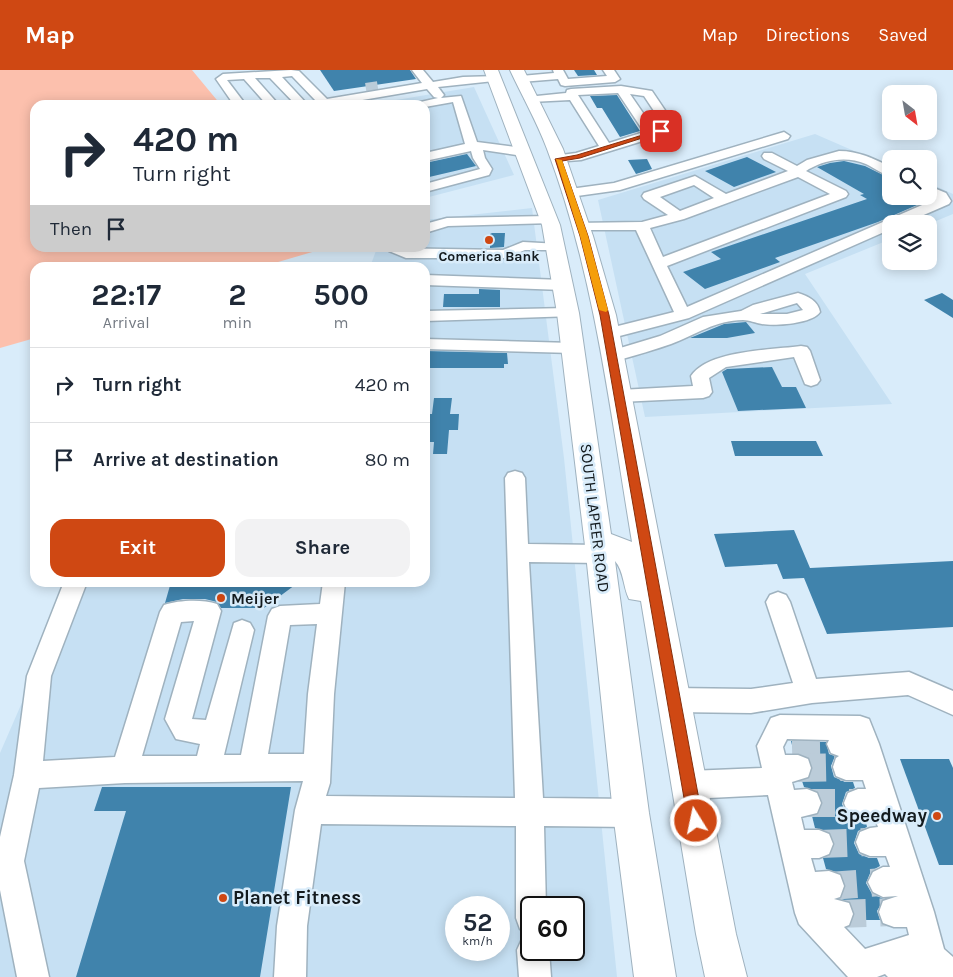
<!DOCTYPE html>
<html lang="en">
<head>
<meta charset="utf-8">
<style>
	:root { --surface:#fff; --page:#f2f2f3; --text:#1f2937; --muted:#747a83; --line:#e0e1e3; --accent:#cf4813 }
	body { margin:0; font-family:Karla,sans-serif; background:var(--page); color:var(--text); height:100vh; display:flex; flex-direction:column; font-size:19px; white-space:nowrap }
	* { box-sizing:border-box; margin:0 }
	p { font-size:16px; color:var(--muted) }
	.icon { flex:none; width:28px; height:28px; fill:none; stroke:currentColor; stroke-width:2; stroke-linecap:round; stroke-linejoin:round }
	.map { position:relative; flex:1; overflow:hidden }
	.side { position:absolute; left:30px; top:192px; width:400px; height:325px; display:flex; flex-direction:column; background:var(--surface); border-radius:15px; box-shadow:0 2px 12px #0003 }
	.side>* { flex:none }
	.hud { position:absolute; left:30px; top:30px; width:400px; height:152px; border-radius:15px; box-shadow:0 2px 12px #0003; background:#fff; color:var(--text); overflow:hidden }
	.needle { width:32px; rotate:149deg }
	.controls { position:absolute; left:882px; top:15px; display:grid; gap:10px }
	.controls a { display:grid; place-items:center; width:55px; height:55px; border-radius:10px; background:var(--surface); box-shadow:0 2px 12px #0003; font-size:25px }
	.speed { position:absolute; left:445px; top:826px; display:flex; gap:10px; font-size:25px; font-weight:700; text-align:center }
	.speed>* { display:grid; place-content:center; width:65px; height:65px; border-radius:50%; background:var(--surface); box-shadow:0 2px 12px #0003; line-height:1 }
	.speed small { font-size:12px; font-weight:400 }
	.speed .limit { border:2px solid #111; border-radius:8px; background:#fff; color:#111 }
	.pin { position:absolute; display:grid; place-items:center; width:42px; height:42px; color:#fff; margin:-21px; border-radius:10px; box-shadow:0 2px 8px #0006 }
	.me { position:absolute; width:55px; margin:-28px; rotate:350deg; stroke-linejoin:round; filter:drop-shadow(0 0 4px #0008) }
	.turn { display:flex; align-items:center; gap:18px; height:105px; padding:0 20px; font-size:22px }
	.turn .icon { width:65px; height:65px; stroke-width:2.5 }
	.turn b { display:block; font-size:35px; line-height:42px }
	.then { display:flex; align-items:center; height:48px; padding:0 20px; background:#0003; gap:10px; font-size:19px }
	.eta { display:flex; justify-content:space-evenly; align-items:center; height:85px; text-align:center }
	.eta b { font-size:30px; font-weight:700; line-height:35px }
	.primary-button { display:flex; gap:10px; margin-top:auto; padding:10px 20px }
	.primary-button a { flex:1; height:58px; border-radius:15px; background:var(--accent); color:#fff; font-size:20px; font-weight:700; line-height:58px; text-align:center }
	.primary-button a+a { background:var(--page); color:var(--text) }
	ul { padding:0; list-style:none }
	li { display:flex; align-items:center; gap:15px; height:75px; padding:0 20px; border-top:1px solid var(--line) }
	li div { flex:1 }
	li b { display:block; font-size:19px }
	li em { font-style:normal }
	header { display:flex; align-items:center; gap:30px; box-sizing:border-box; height:70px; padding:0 25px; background:var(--accent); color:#fff }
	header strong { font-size:24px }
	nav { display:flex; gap:28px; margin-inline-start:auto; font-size:18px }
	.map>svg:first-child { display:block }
</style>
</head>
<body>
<header>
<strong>Map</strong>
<nav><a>Map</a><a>Directions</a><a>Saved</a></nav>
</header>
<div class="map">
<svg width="953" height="907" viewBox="0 0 953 907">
	<rect width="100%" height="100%" fill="#d9ecfa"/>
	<g fill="#c6e0f3" fill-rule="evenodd">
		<path d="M474,17L514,105L425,128V35H366Z"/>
		<path d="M815,64L891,97V126H929V113L953,124V144L929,154H891V169L805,204L892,334L645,347L598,130Z"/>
		<path d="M532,138L564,388L617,907H0V683L74,513L425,512V198L370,197L377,178H425V150ZM456,838H499V880H456ZM531,838H574V880H531Z"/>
	</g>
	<path fill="#fcc0ad" d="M0,0H192L221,35H35V178H326L261,197L35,198V268L0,278Z"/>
	<g fill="#4083ac">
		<path d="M320,0H410L416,9L334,21Z"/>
		<path d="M574,0H594L597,5L578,6Z"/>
		<path d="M617,25L624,36L640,61L620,67L602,38H597L590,26Z"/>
		<path d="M467,84L476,96L425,108V93Z"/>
		<path d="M747,87L776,102L734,117L705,101Z"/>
		<path d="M647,89L652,99L636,104L628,90Z"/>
		<path d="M844,91L865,96L891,109V126H912L924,132L878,152L775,188L780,192L705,219L683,202L721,189L711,182L867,129L860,125L864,124L817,97L830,93Z"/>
		<path d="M492,163H505L504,177L490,178V164Z"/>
		<path d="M479,219L500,220V237H443L444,224H479Z"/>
		<path d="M942,223L953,230V248L924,230Z"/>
		<path d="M746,252L755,263L727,268H690L724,254Z"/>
		<path d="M425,281L507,283L508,294H504V298H425Z"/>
		<path d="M772,297L782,317H796L806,338L738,341L722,302L727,299Z"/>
		<path d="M434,328H452L450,344H459L458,360H449L447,384H433L434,372H429L430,359H425V344H432Z"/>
		<path d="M731,371H816L823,386H735Z"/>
		<path d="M794,460L810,498L953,491V557L827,564L804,508L783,509L777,494L725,497L714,464Z"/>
		<path d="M171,512H299L264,538H221L217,532L205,529H183L165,533Z"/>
		<path d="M791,671L826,672L829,684L835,686L831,696L834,707L845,712H853L855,718L846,722L842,734L847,745L857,749L865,748L867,757L858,761L854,773L859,784L869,788H877L880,796L871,801L866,813L872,824L884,829L877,841L880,850H853L855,843L851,832L841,829L846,817L842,804L826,799L823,788L831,785L835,773L830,762L815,758L812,746L819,744L823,732L819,722L804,717L802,711L810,708L813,697L809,687L794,683Z"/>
		<path d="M900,689H949L953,698V795H939Z"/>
		<path d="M102,717H291L260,907H76L126,741H94Z"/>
	</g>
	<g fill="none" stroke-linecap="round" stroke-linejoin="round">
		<path stroke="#bbccd9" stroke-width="12" stroke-dasharray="12 6" stroke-linecap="butt" d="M366,19L379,17"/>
		<g stroke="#bbccd9" stroke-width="28" stroke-dasharray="28 14" stroke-linecap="butt">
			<path d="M792,675L840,674"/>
			<path d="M798,698L846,697"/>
			<path d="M807,733H858"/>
			<path d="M819,774L870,772"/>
			<path d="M829,816L883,812"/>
			<path d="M838,844L894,842"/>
		</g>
		<g stroke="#9fb2bf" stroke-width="3">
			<g id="minor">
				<path d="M291,0L299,1L327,29L422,13L412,0H423L433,12L463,7L498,6L499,8L498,10L494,11L438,17L444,25L441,28L461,26L477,72L523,78L529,82L523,86L483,80L485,88L492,99L489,105L425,122V114L480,99L473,88L471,81L425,91V83L465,74L453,32L425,37V35H414L416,33L438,28L434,27L427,19L333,35H296L270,8H255L279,35H267L244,9L227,10L246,35H234L216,9L223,4ZM292,6L316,31L307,34L282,7Z"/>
				<path d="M553,0H563L568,9L607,6L603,0H614L620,9L615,12L565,16L561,15L558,9L521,12L516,9L521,6L554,3Z"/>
				<path d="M621,16L652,21L677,58L675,61L581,90L554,92L552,89L554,86L576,83L599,76L570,30L531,32L527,31L525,29L527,27L566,23L567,20L571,19ZM618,23L644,62L609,73L578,25ZM630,24L644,26L664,56L654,59Z"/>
				<path d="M784,62L790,66L788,69L620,120L570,127L563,123L570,119L614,113Z"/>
				<path d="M839,81C859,81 874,89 891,97V106C882,104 874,98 866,94C847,86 827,89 809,99L806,101L846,121L848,124L846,127L667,196L687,237L936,129L929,125V116L946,123L951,131L949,134L903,154H891V159L689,248L608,269L602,268L600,264L602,260L674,242L636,160H580L575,159L573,156L575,153L642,152L668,145L644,129L642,126L644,123L695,106L726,124L788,101L764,89L762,86L764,83H772L797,96L807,90ZM798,107L830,124L663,187L650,158L684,149ZM694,115L714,128L680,141L660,127Z"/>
				<path d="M549,146L554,147L556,150L554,153L448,156L425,163V154L447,148Z"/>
				<path d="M523,172L560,174L562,177L560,180H525L505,188H406L389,181L387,178L503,180Z"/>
				<path d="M425,205L563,210L569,212L571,215L569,218L563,220L425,215Z"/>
				<path d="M798,223C808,226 818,231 820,242C812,254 775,256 762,254C756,253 749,250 743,250C716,250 695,265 671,274C654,280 636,285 619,290L613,291L607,290L604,286L607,282L660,266L703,247L741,241L753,235ZM797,233L803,240L787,244H760Z"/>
				<path d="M568,238L574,240L576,243L574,246L425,251V241Z"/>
				<path d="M425,269L573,273L579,274L582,278L579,282L573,283L425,279Z"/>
				<path d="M801,276L807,277L810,281L820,310L817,314L811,316L805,314L794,287L726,297L709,308L712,322L709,326L703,328L620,332L614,330L611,326L614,322L620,320L693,316L691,306C708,280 772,280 801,276Z"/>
				<path d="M515,401L522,403L525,408L528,474L600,475L608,478L611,484L608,490L600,493L529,492L543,728L631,729L641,733L645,743L641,753L631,757L544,756L546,838H531V863L520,859L516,848V756L321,754L307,856L306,907H274L277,856L295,740L303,711L125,713L39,718L24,791L49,907H17L0,820V767L14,705L27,606L64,512H87L51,606L43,691L115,687L160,542L164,535C179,530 202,529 217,534L221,541L192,649L206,650L234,553L242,550L250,553L254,560L224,685H241L268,546L272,539L280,536L320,534L323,512H345L334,624L330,713L326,726L515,728L505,408L508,403ZM194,551L165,649L176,669L200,674L197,686H142L181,552ZM317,554L308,624L304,684H268L290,555Z"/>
				<path d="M778,522L786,525L790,532L816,609L909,602L953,621V645L908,625L812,633L751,643L673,642L664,638L660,630L664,622L673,618L751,619L793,613L766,532L770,525Z"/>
				<path d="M780,645L860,646L869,649L879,674L934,842L944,879L953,887V907H888L885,904L877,907H848L799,854L795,843L768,725L689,729L679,725L675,715L679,705L689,701L762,698L757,676L771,648ZM787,669L829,670L827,674L831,683L839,686L836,688L833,697L836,706L846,710H863L866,719H858L848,723L844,733L848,743L858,747L874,746L878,757L870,758L860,762L856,772L860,782L870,786H886L890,797H883L873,802L868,812L873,822L883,827L898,826L883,831L879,842L883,853L894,857H907L909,865L865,879L844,857L849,855L853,844L849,833L834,829L840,827L844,816L840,805L829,801L815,802L811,788H819L829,784L833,774L829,764L819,760H804L801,747L817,743L821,733L817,723L807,719L794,720L792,712L808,707L811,698L808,689L798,685H785L783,677Z"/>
				<path d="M531,865V880H549L551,907H519L517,880L522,869Z"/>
			</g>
		</g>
		<g stroke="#9fb2bf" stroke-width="2">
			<path id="major" d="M484,0H498L560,155L579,243L611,464L632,472C610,341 595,205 547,79C537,52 522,26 510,0H524L563,79L593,166L616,245L736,864L747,907H705L696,864L641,531L629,529C623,517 624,501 615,491L649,743L676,907H634L613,743L586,484L557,243L542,155Z"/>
		</g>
		<use href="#minor" fill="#fff" fill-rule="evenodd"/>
		<use href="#major" fill="#fff" fill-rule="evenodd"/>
	</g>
	<path fill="#cf4813" stroke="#872f0c" d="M659,60L664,61L580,88L562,91L588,166L609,245L703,751L701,756L696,758L690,756L688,751L600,245L580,166L555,89L577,85Z"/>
	<path fill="#f59e0b" d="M556,89L562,90L588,166L608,240L606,242L599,240L580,166Z"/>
	<g fill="#cf4813" stroke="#d9ecfa" stroke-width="2">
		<circle cx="489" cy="170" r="5"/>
		<circle cx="221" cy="528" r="5"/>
		<circle cx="937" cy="746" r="5"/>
		<circle cx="223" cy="828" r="5"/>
	</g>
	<g text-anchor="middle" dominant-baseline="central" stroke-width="5" stroke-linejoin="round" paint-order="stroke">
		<g font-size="14" font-weight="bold" fill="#131a1e" stroke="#d9ecfa">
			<text x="489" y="186">Comerica Bank</text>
		</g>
		<g font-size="16" fill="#131a1e" stroke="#d9ecfa">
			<text transform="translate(595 448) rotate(83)">SOUTH LAPEER ROAD</text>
		</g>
		<g font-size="16" font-weight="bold" fill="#131a1e" stroke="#d9ecfa" text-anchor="start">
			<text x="231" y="528">Meijer</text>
		</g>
		<g font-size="19" font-weight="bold" fill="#131a1e" stroke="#d9ecfa" text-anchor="end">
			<text x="927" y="746">Speedway</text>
			<text x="233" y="828" text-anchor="start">Planet Fitness</text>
		</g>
	</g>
</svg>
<div class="controls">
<a><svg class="needle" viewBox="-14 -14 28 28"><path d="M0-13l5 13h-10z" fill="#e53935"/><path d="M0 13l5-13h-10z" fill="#747a83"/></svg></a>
<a><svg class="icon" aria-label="search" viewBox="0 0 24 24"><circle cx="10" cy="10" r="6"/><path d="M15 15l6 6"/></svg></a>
<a><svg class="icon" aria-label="layers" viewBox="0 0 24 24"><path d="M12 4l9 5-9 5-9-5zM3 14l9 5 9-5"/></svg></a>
</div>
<div class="speed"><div>52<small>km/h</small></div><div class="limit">60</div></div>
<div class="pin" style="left:661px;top:61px;background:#d93025"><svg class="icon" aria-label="arrive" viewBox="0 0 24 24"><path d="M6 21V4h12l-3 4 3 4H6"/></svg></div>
<svg class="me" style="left:696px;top:751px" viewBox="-20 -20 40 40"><circle r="17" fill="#cf4813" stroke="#fff" stroke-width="3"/><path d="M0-11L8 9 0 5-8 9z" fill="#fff"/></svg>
<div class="hud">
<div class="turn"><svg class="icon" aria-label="right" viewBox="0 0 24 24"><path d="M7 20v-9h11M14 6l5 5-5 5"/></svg><div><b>420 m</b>Turn right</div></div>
<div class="then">Then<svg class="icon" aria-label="arrive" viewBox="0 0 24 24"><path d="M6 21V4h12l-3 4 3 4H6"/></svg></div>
</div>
<section class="side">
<div class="eta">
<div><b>22:17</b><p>Arrival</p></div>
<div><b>2</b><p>min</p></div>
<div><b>500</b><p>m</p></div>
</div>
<ul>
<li><svg class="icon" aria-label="right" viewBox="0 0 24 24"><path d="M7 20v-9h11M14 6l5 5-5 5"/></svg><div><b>Turn right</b></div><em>420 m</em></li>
<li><svg class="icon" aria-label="arrive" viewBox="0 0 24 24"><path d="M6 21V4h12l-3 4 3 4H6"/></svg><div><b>Arrive at destination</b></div><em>80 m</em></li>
</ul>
<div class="primary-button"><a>Exit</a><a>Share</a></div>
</section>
</div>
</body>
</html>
